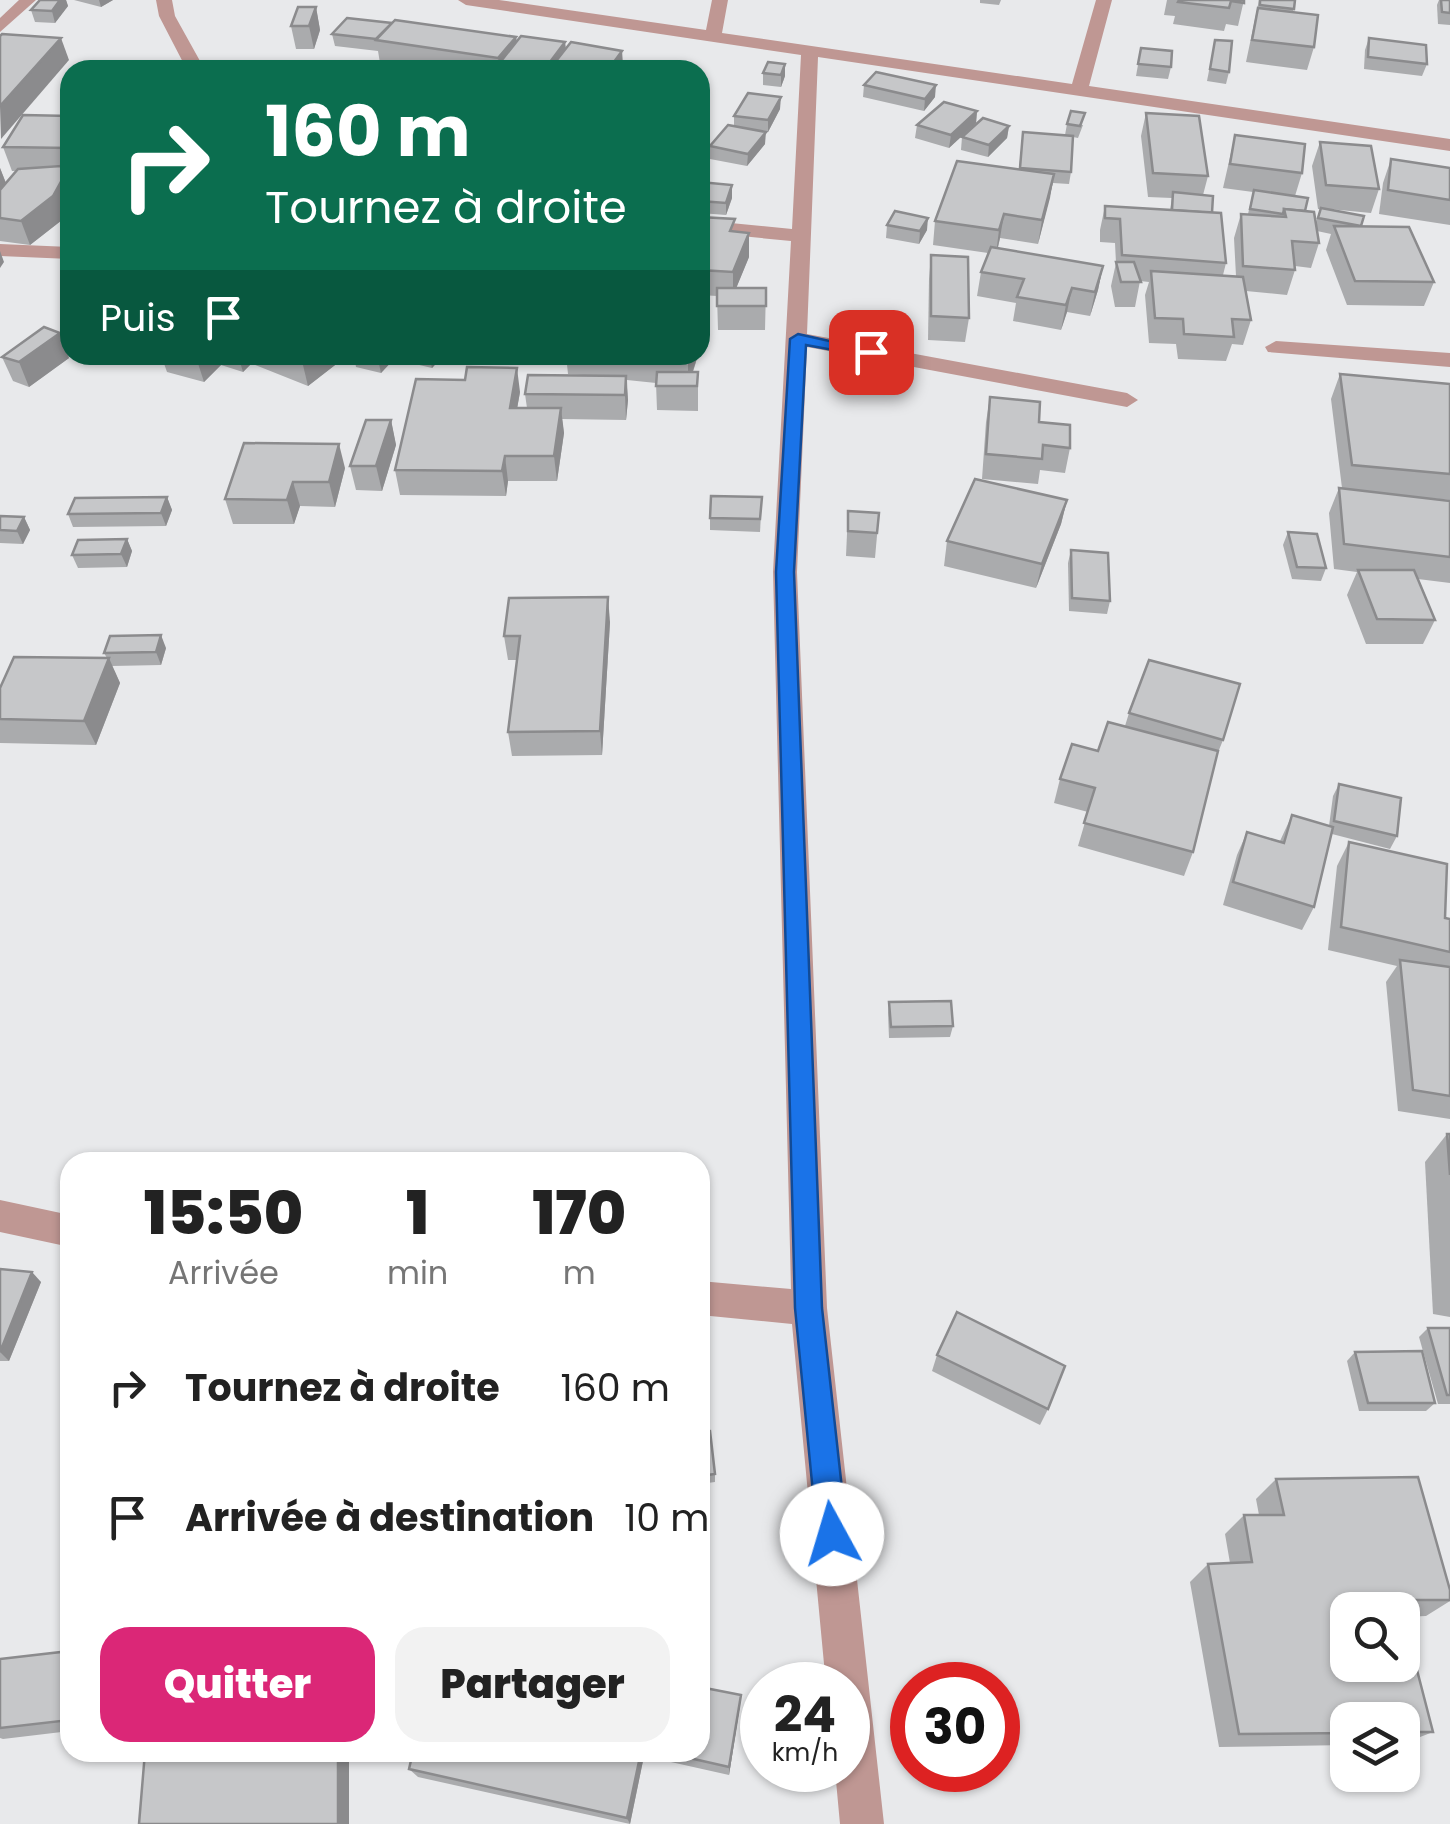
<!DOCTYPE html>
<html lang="fr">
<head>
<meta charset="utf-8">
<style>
	:root { --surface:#fff; --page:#f2f2f2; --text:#222; --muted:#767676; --accent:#db2777 }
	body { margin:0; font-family:Poppins,sans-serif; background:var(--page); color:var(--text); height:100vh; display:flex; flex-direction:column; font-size:38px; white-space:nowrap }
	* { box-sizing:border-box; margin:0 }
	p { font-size:32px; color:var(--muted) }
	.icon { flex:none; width:55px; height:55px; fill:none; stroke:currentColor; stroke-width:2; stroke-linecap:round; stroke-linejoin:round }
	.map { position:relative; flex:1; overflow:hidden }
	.side { position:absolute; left:60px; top:1152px; width:650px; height:610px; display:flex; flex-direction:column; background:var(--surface); border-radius:30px; box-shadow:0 2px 8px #0004 }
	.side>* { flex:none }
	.top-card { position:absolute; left:60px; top:60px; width:650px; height:305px; border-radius:30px; box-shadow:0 2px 8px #0004; background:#0b6e4f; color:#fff; overflow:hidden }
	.controls { position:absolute; left:1330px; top:1592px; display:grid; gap:20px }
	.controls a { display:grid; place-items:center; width:90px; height:90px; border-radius:20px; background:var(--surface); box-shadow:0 2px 8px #0004; font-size:50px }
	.speed { position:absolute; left:740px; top:1662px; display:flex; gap:20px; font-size:50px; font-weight:700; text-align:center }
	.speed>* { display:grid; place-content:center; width:130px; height:130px; border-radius:50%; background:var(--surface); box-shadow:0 2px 8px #0004; line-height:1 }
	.speed small { font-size:25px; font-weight:400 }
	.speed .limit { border:15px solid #d22; background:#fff; color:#111 }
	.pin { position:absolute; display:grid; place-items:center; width:85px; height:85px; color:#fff; margin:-42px; border-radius:20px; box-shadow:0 5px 15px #0006 }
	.me { position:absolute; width:110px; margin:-55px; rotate:354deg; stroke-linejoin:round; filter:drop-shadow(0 0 8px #0008) }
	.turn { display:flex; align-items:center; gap:35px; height:210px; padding:0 40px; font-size:45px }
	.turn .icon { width:130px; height:130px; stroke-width:2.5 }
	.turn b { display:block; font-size:70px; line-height:85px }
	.then { display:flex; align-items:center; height:95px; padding:0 40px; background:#0003; gap:20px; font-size:38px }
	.eta { display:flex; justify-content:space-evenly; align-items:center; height:170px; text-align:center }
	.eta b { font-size:60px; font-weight:800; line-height:70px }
	.cta { display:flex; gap:20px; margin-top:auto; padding:20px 40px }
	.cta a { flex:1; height:115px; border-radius:30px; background:var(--accent); color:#fff; font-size:40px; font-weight:800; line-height:115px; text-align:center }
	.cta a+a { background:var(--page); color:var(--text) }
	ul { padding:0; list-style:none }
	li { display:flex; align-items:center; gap:30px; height:130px; padding:0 40px }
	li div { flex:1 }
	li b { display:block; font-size:38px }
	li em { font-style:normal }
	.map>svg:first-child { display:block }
</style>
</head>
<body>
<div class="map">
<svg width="1450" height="1824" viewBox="0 0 1450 1824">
	<rect width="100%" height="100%" fill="#e8e9eb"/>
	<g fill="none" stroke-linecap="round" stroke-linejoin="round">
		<g fill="#bf9793" fill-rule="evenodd">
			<path d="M19,0H36L0,32V18Z"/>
			<path d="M156,0H172L175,16L205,70H187L159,16Z"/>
			<path d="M458,0H499L706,30L712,0H728L722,33L1072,84L1096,0H1112L1089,86L1450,139V151L818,57L807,334L1127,393L1138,400L1127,407L807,347L797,572L827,1308L884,1824H840L835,1770H848V1685H826L792,1324L700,1315V1281L791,1289L773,572L791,241L700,232V220L792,229L801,55L466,5Z"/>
			<path d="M0,244L70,247V259L0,256Z"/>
			<path d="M1276,341L1450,353V367L1268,352L1265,347Z"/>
			<path d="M0,1200L70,1215V1247L0,1232Z"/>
		</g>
	</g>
	<g fill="#aaabad">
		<path d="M40,0H66L68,6L55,23L35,22L31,10Z"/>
		<path d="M74,0H113L101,7Z"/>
		<path d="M980,0H1001L999,5L980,3Z"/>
		<path d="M1167,0H1244L1238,26L1226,24L1224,31L1173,24L1175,16L1164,15Z"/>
		<path d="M1259,0H1295L1293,12L1314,47L1307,70L1246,62Z"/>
		<path d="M1439,0H1450V25L1438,24L1437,5Z"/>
		<path d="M316,7L320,30L314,49H296L291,26Z"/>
		<path d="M332,34L516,37L517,42H565L566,49L622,51L623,70H429L380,63L378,51L335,46Z"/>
		<path d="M1369,38L1427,64L1422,76L1364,69L1365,50Z"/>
		<path d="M1215,40L1229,72L1226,84L1207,81Z"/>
		<path d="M1141,48L1171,67L1168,79L1136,76Z"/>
		<path d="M785,64V76L781,87L763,85V73Z"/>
		<path d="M864,85L935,97L924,111L863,97Z"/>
		<path d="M780,109L768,132L761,131L765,144L747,166L710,159V146L734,126V116Z"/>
		<path d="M977,111L976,123L949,148L915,138L917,125Z"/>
		<path d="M1146,113L1208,176L1203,195L1212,213L1226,263L1223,275L1236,276L1234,238L1241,214H1248L1253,192L1223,188L1235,135L1302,173L1295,196L1316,222L1320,209H1318L1312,166L1320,142L1379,189L1371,213L1329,209L1361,226L1434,282L1424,306L1347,305L1326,250L1331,234L1317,231L1319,243L1311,268L1295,266V270L1287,295L1246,291L1251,320L1243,345L1232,344L1226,361L1178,359L1176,344L1149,343L1145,295L1149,282L1140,281L1135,307H1115L1111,286L1116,263L1115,243L1100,242V230L1105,206L1170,210L1172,198L1148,197L1141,136Z"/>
		<path d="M70,116V172L63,171L70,190L62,220L30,245L0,241V168L6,183L16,171H12L3,147Z"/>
		<path d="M1067,124L1083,125L1078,138L1073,137L1071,172L1069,184L1053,183L1038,244L1000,238L998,248L1103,266L1098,290L1090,316L1067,312L1061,330L1013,321L1016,303L977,296L981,272L988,253L933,245L935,221L1019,169L1023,132L1065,135Z"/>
		<path d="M1009,126L1007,138L988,157L961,150L962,137Z"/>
		<path d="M1391,159L1450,168V225L1379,214L1383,183Z"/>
		<path d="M700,182L732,185V198L726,215L700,213Z"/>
		<path d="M700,217L735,231L749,233V257L736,288H766L765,330H718L717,296L700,295Z"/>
		<path d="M887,225L927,230L919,244L886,238Z"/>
		<path d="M931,255L969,318L965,342L928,340L929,279Z"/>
		<path d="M60,333L69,358L29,387L13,381L2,357Z"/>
		<path d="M161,355H348L308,386L253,364L252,363L243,372L221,365L204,382L167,372Z"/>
		<path d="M354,355H444L432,368L394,359L381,373L356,367Z"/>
		<path d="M566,355H698L693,372H698V411L657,410L656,383L627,380L628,400L626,420L562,419L564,433L557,481H508L506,496L400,495L395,470L520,392L517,408H527L525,394L583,375L568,374Z"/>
		<path d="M1340,374L1450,384V500L1395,495L1450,501V583L1418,579L1435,620L1423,644H1366L1347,595L1357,572L1334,569L1329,513L1339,488H1342L1331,399Z"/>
		<path d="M990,397L1039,422L1070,448L1065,473L1040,470L1038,484L982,479L986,422Z"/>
		<path d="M391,420L396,445L382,491L356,490L350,466Z"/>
		<path d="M345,468L335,507L300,506L294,524H233L225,499Z"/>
		<path d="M167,497L172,510L166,526L73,527L68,514Z"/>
		<path d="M762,497L760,532L710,530V518Z"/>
		<path d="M1067,500L1061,524L1036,588L944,566L947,541Z"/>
		<path d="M848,511L879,513L875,558L846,556Z"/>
		<path d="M0,516L24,517L30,530L23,544L0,543Z"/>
		<path d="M1288,532L1326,568L1321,581L1292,579L1283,545Z"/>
		<path d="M127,539L132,551L127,567L78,568L72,555Z"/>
		<path d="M1071,550L1110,601L1107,614L1069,611L1068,563Z"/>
		<path d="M610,622L602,755L512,756L508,732L517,660H508L504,636Z"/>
		<path d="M166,648L161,665L112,666L120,683L96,745L0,743V688L107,658L104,653Z"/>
		<path d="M1129,713L1223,740L1217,755L1193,852L1184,876L1078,846L1088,812L1054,803L1060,779L1098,751L1125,726Z"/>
		<path d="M1339,784L1397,836L1390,849L1332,834L1314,907L1302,930L1223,905L1237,855L1247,832L1280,841L1292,815L1329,826L1333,796Z"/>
		<path d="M1349,842L1445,918L1450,919V1119L1398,1111L1386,982L1397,966L1328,950L1337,866Z"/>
		<path d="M889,1002L953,1026L950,1037L889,1038L888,1013Z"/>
		<path d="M1447,1134H1450V1317L1433,1314L1425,1162Z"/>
		<path d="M0,1269L41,1282L9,1361H0Z"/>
		<path d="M1428,1328H1450V1404H1438L1419,1337Z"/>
		<path d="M1355,1352L1435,1403L1426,1411H1359L1347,1361Z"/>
		<path d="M937,1355L1048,1409L1040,1425L932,1371Z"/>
		<path d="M700,1432L715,1474V1482L700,1484Z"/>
		<path d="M1276,1479L1450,1590V1601L1426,1616L1404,1617L1433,1732L1402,1744V1720H1348V1745L1219,1747L1190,1582L1208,1564L1230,1563L1225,1534L1244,1515H1259L1256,1499Z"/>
		<path d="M70,1651V1731L3,1739L0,1738V1659Z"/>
		<path d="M740,1705L729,1775L644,1756L630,1824L418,1777L409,1769L413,1752H700Z"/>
	</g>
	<g fill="#8b8b8d">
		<path d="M60,0H66L68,6L55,23L52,11Z"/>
		<path d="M99,0H113L101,7Z"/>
		<path d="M316,7L320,30L314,49L309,26Z"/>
		<path d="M516,37L519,60L500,70L498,58Z"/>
		<path d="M61,38L69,60L1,139L0,106Z"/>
		<path d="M565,42L567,65L563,70H544Z"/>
		<path d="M622,51L623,70H608Z"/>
		<path d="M785,64V76L781,87V75Z"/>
		<path d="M936,85L935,97L924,111L925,99Z"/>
		<path d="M781,97L780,109L768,132V120Z"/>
		<path d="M977,111L976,123L949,148L951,135Z"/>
		<path d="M1009,126L1007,138L988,157L989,145Z"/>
		<path d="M766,132L765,144L747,166L748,154Z"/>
		<path d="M61,166L70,190V205L62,220L30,245L21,221Z"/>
		<path d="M0,168L7,186L0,196Z"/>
		<path d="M1054,174L1050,198L1038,244L1042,220Z"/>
		<path d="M732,185V198L726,215V203Z"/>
		<path d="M1004,214L1000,238L996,254L999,230Z"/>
		<path d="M928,218L927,230L919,244L920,231Z"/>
		<path d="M749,233V257L733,296V272Z"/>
		<path d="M0,251L4,262L0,268Z"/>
		<path d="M1103,266L1098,290L1090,316L1095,292Z"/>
		<path d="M1072,288L1067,312L1061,330L1066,305Z"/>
		<path d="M705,309L706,333L700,350V324Z"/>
		<path d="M60,333L69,358L29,387L19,362Z"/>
		<path d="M198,355H218L221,365L204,382L196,357Z"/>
		<path d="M238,355H250L252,363L243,372Z"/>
		<path d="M310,355H348L308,386L302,361Z"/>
		<path d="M377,355H393L394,359L381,373Z"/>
		<path d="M429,355H444L432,368Z"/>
		<path d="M690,355H698L688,386V362Z"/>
		<path d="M517,368L520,392L513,432L510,408Z"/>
		<path d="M626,376L628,400L626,420L625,395Z"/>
		<path d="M561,408L564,433L557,481L554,456Z"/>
		<path d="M391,420L396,445L382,491L376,466Z"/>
		<path d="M339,444L345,468L335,507L329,482Z"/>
		<path d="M505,456L508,481L506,496L502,471Z"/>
		<path d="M293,482L300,506L294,524L287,500Z"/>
		<path d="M167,497L172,510L166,526L161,513Z"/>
		<path d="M1067,500L1061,524L1036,588L1042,564Z"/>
		<path d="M24,517L30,530L23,544L17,531Z"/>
		<path d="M127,539L132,551L127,567L121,554Z"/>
		<path d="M608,597L610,622L602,755L600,731Z"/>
		<path d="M161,635L166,648L161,665L156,652Z"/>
		<path d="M109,658L120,683L96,745L84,721Z"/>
		<path d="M32,1272L41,1282L9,1361L0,1352Z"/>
		<path d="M741,1695L740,1705L729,1775V1767Z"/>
		<rect x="338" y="1752" width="11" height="72"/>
		<path d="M641,1752H643L644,1756L630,1824L627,1818Z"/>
	</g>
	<g fill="#c6c7c9" stroke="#8b8b8d" stroke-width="2.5">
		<path d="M40,0H60L52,11L31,10Z"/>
		<path d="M1179,0H1244V3L1231,1L1229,8L1178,2Z"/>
		<path d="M1260,0H1295L1294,9L1260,5Z"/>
		<path d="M1441,0H1450V13L1442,12Z"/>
		<path d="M298,7H316L309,26H291Z"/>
		<path d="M1258,8L1318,15L1314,47L1252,40Z"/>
		<path d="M347,18L392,23L376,39L332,34Z"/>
		<path d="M395,20L516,37L498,58L376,40Z"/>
		<path d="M2,34L61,38L0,106V36Z"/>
		<path d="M521,36L565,42L544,70H494Z"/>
		<path d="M1369,38L1426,45L1427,64L1368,57Z"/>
		<path d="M1215,40L1232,41L1229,72L1210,69Z"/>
		<path d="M571,42L622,51L608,70H549Z"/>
		<path d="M1141,48L1172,51L1171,67L1138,64Z"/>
		<path d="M768,62L785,64L781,75L763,73Z"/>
		<path d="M876,72L936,85L925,99L864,85Z"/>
		<path d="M748,93L781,97L768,120L734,116Z"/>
		<path d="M944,102L977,111L951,135L917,125Z"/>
		<path d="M1071,111L1085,113L1080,126L1067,124Z"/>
		<path d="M1146,113L1199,116L1208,176L1153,173Z"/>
		<path d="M23,115L70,116V148L3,147Z"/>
		<path d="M983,118L1009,126L989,145L962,137Z"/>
		<path d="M728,125L766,132L748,154L710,146Z"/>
		<path d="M1023,132L1073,136L1071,172L1020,168Z"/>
		<path d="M1235,135L1305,144L1302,173L1230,164Z"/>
		<path d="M1320,142L1371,146L1379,189L1326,185Z"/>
		<path d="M1391,159L1450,168V200L1388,190Z"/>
		<path d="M957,161L1054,174L1042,220L1004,214L999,230L935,221Z"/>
		<path d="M61,166L63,178L53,196L21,221L0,218V190L18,169Z"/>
		<path d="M700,182L732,185L726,203L700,201Z"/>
		<path d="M1254,190L1308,198L1305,211L1284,209L1283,214L1250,209Z"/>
		<path d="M1173,192L1213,196L1212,213L1172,210Z"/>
		<path d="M1105,206L1221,213L1226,263L1122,255L1120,219L1105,218Z"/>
		<path d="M1321,208L1364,216L1361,226L1318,218Z"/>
		<path d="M1284,209L1314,212L1319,243L1292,241L1295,270L1243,266L1241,214L1286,217Z"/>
		<path d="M895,211L928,218L920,231L887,225Z"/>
		<path d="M700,217L735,219L730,231L749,233L733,272L700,270Z"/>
		<path d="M1334,226L1409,227L1434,282L1355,281Z"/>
		<path d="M991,247L1103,266L1095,292L1072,288L1066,305L1017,297L1024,279L981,272Z"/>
		<path d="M931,255L968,257L969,318L931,316Z"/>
		<path d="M1116,262H1134L1141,282H1121Z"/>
		<path d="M1151,271L1243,277L1251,320L1232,319L1234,337L1184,334L1183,319L1155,318Z"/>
		<rect x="717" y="288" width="49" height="18"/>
		<path d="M700,308L705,309L700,324Z"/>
		<path d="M44,327L60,333L19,362L2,357Z"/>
		<path d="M285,355H310L302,361Z"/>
		<path d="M622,355H690L688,362Z"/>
		<path d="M467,367L517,368L510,408H561L554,456H505L502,471L395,470L416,379L465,380Z"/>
		<path d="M657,372H698L697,386H656Z"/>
		<path d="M1340,374L1450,384V474L1352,465Z"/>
		<path d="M528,375L626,376L625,395L525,394Z"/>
		<path d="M990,397L1040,402L1039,422L1070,425V448L1043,445L1042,459L986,454Z"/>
		<path d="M366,420H391L376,466H350Z"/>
		<path d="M244,443L339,444L329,482H293L287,500L225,499Z"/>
		<path d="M975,479L1067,500L1042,564L947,541Z"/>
		<path d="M1339,488L1450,501V557L1344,544Z"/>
		<path d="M711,496L762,497L760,519L710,518Z"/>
		<path d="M167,497L161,513L68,514L75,498Z"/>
		<path d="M848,511L879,513L877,533L848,531Z"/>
		<path d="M0,516L24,517L17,531L0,530Z"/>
		<path d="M1288,532L1317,534L1326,568L1297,567Z"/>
		<path d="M127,539L121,554L72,555L78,540Z"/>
		<path d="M1071,550L1108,553L1110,601L1072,598Z"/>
		<path d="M1358,570H1414L1435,620L1377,619Z"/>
		<path d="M608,597L600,731L508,732L520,636H504L509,598Z"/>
		<path d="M161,635L156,652L104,653L110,636Z"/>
		<path d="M14,657L109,658L84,721L0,719V688Z"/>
		<path d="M1149,660L1240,684L1223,740L1129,713Z"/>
		<path d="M1108,722L1218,751L1193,852L1084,823L1095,788L1060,779L1072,744L1098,751Z"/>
		<path d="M1339,784L1401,798L1397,836L1334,821Z"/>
		<path d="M1292,815L1333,827L1314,907L1233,882L1247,832L1284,843Z"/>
		<path d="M1349,842L1447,864L1445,918L1450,919V952L1341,927Z"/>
		<path d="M1400,960L1450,967V1096L1413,1090Z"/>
		<path d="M951,1001L953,1026L891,1027L889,1002Z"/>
		<path d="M1447,1134H1450V1175Z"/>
		<path d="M0,1269L32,1272L0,1352Z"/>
		<path d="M957,1312L1065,1366L1048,1409L937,1355Z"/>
		<path d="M1428,1328H1450V1395H1447Z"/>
		<path d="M1422,1351L1435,1403H1368L1355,1352Z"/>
		<path d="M710,1431L715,1474L700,1476V1432Z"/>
		<path d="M1418,1477L1450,1590V1600H1399L1402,1610H1348V1665H1402V1612L1433,1732H1402V1720H1348V1733L1239,1734L1208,1564L1252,1562L1244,1515H1284L1276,1479Z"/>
		<path d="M70,1651V1720L0,1728V1659Z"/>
		<path d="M700,1687L741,1695L729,1767L663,1752H700Z"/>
		<path d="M145,1752H338V1824H139Z"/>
		<path d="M413,1752H641L627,1818L409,1769Z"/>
	</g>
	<path fill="#1a73e8" stroke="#114b97" stroke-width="2.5" d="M798,334L879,352L871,357L806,345L794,572L822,1308L847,1534L843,1545L832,1549L821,1545L817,1534L795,1308L776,572L790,339Z"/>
</svg>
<div class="controls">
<a><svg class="icon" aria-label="search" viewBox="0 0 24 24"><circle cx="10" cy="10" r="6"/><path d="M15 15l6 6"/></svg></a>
<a><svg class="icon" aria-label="layers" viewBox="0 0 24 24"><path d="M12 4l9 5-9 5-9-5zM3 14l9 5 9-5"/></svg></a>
</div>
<div class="speed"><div>24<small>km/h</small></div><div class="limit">30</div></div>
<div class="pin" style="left:871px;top:352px;background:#d93025"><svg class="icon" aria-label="arrive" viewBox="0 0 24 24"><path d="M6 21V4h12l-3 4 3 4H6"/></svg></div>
<svg class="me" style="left:832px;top:1534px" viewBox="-20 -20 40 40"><circle r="19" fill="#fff"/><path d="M0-13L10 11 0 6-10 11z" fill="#1a73e8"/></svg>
<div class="top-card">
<div class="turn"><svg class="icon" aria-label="right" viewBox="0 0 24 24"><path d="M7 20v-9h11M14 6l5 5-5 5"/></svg><div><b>160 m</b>Tournez à droite</div></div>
<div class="then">Puis<svg class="icon" aria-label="arrive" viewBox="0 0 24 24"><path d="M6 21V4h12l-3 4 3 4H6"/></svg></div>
</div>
<section class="side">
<div class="eta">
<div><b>15:50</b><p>Arrivée</p></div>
<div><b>1</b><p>min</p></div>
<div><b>170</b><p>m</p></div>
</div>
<ul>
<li><svg class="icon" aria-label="right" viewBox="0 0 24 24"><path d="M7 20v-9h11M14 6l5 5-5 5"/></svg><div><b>Tournez à droite</b></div><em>160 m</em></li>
<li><svg class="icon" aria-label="arrive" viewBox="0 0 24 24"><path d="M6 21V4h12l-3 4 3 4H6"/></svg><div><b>Arrivée à destination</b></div><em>10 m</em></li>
</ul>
<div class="cta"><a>Quitter</a><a>Partager</a></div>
</section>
</div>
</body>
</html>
